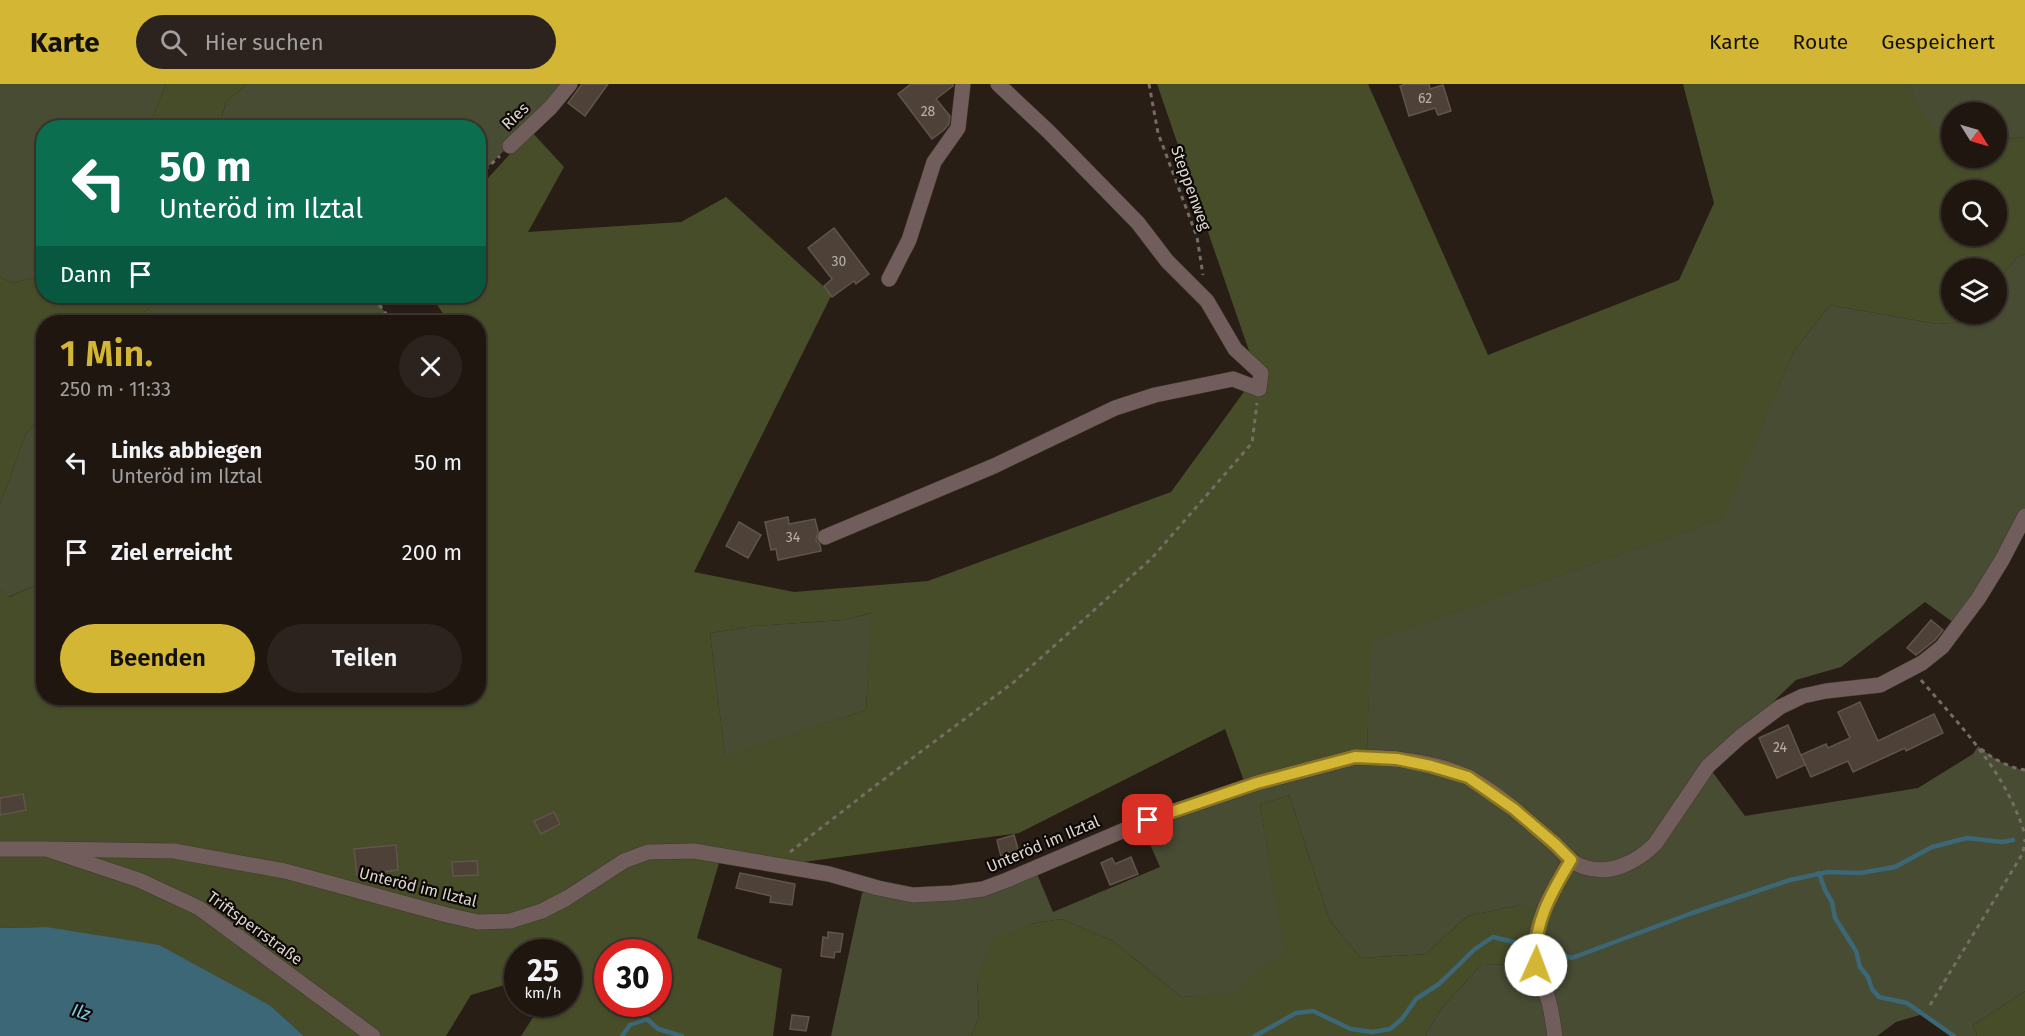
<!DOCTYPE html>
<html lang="de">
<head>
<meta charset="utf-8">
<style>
	:root { --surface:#1f1610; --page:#2c231e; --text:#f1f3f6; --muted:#a19f9f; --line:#3c3530; --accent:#d4b635 }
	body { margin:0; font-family:"Fira Sans",sans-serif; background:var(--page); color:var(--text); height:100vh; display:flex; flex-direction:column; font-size:22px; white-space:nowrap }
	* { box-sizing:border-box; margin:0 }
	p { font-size:20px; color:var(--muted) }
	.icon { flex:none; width:33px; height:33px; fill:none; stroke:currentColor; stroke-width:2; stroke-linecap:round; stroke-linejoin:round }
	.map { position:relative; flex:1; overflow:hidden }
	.sheet { position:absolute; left:36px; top:231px; width:450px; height:390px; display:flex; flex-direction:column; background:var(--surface); border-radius:24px; box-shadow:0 2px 4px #0004,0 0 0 2px var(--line) }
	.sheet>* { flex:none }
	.banner { position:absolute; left:36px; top:36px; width:450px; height:183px; border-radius:24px; box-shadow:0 2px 4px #0004,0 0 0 2px var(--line); background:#0b6e4f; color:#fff; overflow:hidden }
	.needle { width:39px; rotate:127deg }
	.fabs { position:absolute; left:1941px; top:18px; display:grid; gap:12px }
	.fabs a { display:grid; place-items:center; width:66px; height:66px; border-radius:50%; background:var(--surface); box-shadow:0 2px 4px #0004,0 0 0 2px var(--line); font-size:30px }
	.speed { position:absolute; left:504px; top:855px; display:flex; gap:12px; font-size:30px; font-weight:700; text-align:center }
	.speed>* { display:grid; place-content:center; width:78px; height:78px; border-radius:50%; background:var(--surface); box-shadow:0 2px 4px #0004,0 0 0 2px var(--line); line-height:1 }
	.speed small { font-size:15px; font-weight:400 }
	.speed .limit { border:9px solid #d22; background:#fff; color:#111 }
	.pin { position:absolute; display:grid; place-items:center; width:51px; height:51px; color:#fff; margin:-26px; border-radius:12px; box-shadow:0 3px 9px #0006 }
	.me { position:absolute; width:66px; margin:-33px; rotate:2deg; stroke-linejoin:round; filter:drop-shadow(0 0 4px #0008) }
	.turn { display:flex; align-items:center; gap:21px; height:126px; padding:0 24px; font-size:27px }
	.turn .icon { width:78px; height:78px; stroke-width:2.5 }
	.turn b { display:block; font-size:42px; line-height:51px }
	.then { display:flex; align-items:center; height:57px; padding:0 24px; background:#0003; gap:12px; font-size:22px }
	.round { display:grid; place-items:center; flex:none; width:63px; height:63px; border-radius:32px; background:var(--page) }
	.summary { display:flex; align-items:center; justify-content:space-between; height:102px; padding:0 24px }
	h1 { font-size:36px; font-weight:600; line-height:45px; color:var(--accent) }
	.cta { display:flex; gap:12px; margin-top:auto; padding:12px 24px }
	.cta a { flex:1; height:69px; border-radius:36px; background:var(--accent); color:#111; font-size:24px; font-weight:600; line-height:69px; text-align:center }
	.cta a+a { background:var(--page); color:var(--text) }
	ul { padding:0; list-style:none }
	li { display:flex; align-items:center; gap:18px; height:90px; padding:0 24px }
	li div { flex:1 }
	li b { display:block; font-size:22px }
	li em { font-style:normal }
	header { display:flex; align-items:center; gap:36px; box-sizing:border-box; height:84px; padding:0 30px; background:var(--accent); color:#111 }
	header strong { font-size:28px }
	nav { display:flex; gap:33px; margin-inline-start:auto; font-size:21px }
	.search { width:420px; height:54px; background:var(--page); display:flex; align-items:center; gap:15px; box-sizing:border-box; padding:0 21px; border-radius:33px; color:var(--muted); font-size:22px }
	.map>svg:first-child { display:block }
</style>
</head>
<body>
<header>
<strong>Karte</strong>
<div class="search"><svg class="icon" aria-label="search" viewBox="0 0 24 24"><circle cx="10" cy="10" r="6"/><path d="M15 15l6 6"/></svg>Hier suchen</div>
<nav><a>Karte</a><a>Route</a><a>Gespeichert</a></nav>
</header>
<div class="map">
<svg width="2025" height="952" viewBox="0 0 2025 952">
	<rect width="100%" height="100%" fill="#291e15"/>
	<g fill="#484c33">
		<path d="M0,0H166L149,43L44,44L43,192L12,199L0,193Z"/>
		<path d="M247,0H570L479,92L478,44H219L226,18Z"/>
		<path d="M1909,0H2025V53L1997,56L1996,28H1952L1951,61L1945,62L1919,26Z"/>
		<path d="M2025,170V432L1958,542L1925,518L1841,583L1796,596L1772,619L1761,637L1708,682L1745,732L1918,704L1973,670L1978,662C1991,673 2008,684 2025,686V907L1973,941L1977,952H1954L1923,930L1896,938L1877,952H1425L1441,925L1482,880L1536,881L1520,821L1467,832L1426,870L1361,874L1330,837L1289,711L1260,721L1285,867L1231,911L1181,913L1113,857L1061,835L1030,840L977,894L979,934L971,952H831L862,809L878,804L953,809L1035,785L1053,828L1160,783L1142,742L1367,667L1370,557L1721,435L1794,267L1830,221L1937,240L1964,238L1971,230H1996L1997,198L2017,173Z"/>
		<path d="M161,212H382L379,220L392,238H135Z"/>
		<path d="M43,332V498L8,513L0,505V421L26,349Z"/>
		<path d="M872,529L866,626L725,673L710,549L754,542L843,536Z"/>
	</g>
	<g fill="#474d29" fill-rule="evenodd">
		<path d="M166,0H247L226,18L219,43H149Z"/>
		<path d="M1157,0H1368L1488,271L1679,196L1714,119L1683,0H1909L1920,26L1945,61H1951L1952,74H1996L1997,56L2025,53V170L2017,173L1997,198L1996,184H1952V230H1971L1964,238L1937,240L1830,221L1794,267L1722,435L1371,557L1367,667L1244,697L1225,645L1019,749L773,782L770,786L719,779L697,854L782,885L773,952H521L541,921L539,920H568V868H518L517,906L508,900L471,911L446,952H304L271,922L46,843L0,844V505L9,513L43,498L44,614H478V238H449L431,212H478L479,104L531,47L564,83L528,148L681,138L726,113L832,210L694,488L794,508L928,497L1171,408L1257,290ZM1952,106H1996V152H1952ZM871,529L866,626L725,672L710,549L754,542L843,536ZM608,868H658V920H608Z"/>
		<path d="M43,192L44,212H161L135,238H44L43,332L26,349L0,421V193L12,199Z"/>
		<path d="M1289,711L1330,837L1361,874L1426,870L1467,832L1520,821L1542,829L1536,881L1482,880L1441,925L1425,952H971L979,934L977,894L992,856L1030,840L1061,835L1113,857L1181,913L1231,910L1284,867L1260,721Z"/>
		<path d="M2025,907V952H1977L1973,941Z"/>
	</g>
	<path fill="#3b6777" d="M46,843L159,861L271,922L304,952H0V844Z"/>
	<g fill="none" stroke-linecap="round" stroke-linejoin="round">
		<g stroke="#3b6777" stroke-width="4.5">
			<path d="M1819,789L1825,806L1832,818L1835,834L1856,867L1860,883L1868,893L1872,905L1879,913L1907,919L1954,952"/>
			<path d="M1544,866L1572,874L1692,829L1790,796L1828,788L1860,789L1895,783L1932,763L1967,754L2002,758L2013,756"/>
			<path d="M622,952L630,941L647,935L658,945L682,952"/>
			<path d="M1255,952L1296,929L1313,927L1351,945L1372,948L1390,945L1402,935L1416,915L1439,900L1475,865L1493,853L1522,860"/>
		</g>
	</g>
	<g fill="#4d4138" stroke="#61554b" stroke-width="1.5">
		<path d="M582,0H608L585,32L568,19Z"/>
		<path d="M911,0H953V2L936,15L950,32L949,40L944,46L932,55L898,10Z"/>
		<path d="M1406,0H1429L1430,5L1443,1L1451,27L1438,31L1435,24L1409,32L1400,2Z"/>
		<path d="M834,144L869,190L856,200L854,197L832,213L824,202L832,195L808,164Z"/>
		<path d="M788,433L789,440L815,435L818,447L816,456L820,461L821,467L778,476L776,465L771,466L765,438Z"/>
		<path d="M739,438L761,451L748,474L726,462Z"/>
		<path d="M1931,536L1943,546L1935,556L1916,571L1907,564Z"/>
		<path d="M1860,618L1878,657L1934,630L1943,649L1906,667L1905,664L1853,688L1848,677L1811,693L1801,671L1826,660L1828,664L1850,654L1838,628Z"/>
		<path d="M1788,641L1805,681L1777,694L1759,654Z"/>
		<path d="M23,710L26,726L0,731V714Z"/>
		<path d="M554,728L560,740L541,750L534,737Z"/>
		<path d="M1014,751L1020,772L1002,777L997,756Z"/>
		<path d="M396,761L398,786L357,791L354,765Z"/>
		<path d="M1131,773L1138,790L1110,801L1101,779L1112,774L1115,780Z"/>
		<path d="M477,777L478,791L453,792L452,778Z"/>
		<path d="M740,789L795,800L792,821L770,818L771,812L736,804Z"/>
		<path d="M828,848L843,850L840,868H835L834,874L821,872L823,853L828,854Z"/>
		<path d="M792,931L809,933L806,947L790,945Z"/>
	</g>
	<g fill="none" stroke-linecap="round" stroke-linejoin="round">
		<g stroke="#42382f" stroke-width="16">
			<g id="minor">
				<path d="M510,62L551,23L570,0"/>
				<path d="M889,195L909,156L934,78L958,44L963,0"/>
				<path d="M825,453L994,382L1115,324L1155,311L1233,295L1259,305L1261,289L1235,265L1207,217L1167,177L1138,139L1049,48L998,0"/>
				<path d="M0,765H46L139,796L199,824L373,952"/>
				<path d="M46,765L174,767L285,787L447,831L478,838L510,837L542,827L567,814L624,777L648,768L694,767L829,790L878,804L913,811L953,809L983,805L1007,796L1148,736L1257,699L1355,673C1392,673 1434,677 1468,693C1499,709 1526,736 1552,758C1563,767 1570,779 1584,783C1610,792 1637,778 1655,760L1708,682L1740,653L1780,623L1803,612L1826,607L1880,601L1922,579L1942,563L1978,515L2002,476L2025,432"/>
				<path d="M1555,952C1553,940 1552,927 1548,915C1544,903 1538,893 1536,880C1530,843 1552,807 1571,776"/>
			</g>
		</g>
		<g stroke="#756c64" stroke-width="3" stroke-dasharray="4.5 4.5" stroke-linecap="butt">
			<path d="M1149,0L1158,49L1197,153L1203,191"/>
			<path d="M478,92L500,72"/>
			<path d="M382,212L379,220L392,238"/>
			<path d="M1921,596C1963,645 2006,688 2025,751"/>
			<path d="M1981,665C1993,675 2010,684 2025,686"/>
			<path d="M790,768L875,702L1014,598L1152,474L1252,359L1257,319"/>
			<path d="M1930,921L2023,769L2025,755"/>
		</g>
		<use href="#minor" stroke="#715e5c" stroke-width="15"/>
	</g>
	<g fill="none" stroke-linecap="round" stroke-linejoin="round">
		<g stroke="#8a7622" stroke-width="15">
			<path id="route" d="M1148,736L1257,699L1355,673L1397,675L1431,682L1468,693L1514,725L1555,760L1571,776C1551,809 1532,842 1536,881"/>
		</g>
		<use href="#route" stroke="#d4b635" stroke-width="10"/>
	</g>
	<g text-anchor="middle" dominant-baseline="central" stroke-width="4.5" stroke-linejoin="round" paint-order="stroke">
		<g font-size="14" fill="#b9b1aa">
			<text x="1425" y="14">62</text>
			<text x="928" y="27">28</text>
			<text x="839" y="177">30</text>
			<text x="793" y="453">34</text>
			<text x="1780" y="663">24</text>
		</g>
		<g font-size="16" fill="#ddd6d0" stroke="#0e0906">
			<text transform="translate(515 32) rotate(-44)">Ries</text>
			<text transform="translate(1191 104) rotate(70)">Steppenweg</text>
			<text transform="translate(1043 760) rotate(-23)">Unteröd im Ilztal</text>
			<text transform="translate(418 803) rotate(14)">Unteröd im Ilztal</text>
			<text transform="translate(255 844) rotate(36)">Triftsperrstraße</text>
		</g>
		<g font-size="18" font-style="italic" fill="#7ecae7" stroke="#0e0906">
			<text transform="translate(81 928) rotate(17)">Ilz</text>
		</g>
	</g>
</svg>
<div class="fabs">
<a><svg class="needle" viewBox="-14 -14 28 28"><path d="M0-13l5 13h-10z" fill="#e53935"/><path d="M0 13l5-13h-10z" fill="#a19f9f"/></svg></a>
<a><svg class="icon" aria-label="search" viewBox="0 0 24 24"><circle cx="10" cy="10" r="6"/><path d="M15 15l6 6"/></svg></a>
<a><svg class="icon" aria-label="layers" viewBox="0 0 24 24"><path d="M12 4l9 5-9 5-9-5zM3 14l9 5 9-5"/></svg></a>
</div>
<div class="speed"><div>25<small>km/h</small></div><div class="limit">30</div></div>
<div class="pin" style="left:1148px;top:736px;background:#d93025"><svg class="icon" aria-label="arrive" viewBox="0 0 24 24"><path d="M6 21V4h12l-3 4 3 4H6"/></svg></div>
<svg class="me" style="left:1536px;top:881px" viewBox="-20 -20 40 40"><circle r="19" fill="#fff"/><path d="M0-13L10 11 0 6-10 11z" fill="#d4b635"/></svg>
<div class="banner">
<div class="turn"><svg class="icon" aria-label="left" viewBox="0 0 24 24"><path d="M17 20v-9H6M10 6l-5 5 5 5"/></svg><div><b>50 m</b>Unteröd im Ilztal</div></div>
<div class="then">Dann<svg class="icon" aria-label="arrive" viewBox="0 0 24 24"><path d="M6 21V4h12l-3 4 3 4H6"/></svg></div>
</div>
<section class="sheet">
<div class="summary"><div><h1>1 Min.</h1><p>250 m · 11:33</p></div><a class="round"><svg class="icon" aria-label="close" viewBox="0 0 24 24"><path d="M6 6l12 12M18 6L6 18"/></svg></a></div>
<ul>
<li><svg class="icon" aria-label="left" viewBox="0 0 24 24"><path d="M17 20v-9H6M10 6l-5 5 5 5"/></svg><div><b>Links abbiegen</b><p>Unteröd im Ilztal</p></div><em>50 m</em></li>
<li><svg class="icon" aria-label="arrive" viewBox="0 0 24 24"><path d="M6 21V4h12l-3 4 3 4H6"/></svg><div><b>Ziel erreicht</b></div><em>200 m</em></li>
</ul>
<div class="cta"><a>Beenden</a><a>Teilen</a></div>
</section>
</div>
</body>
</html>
